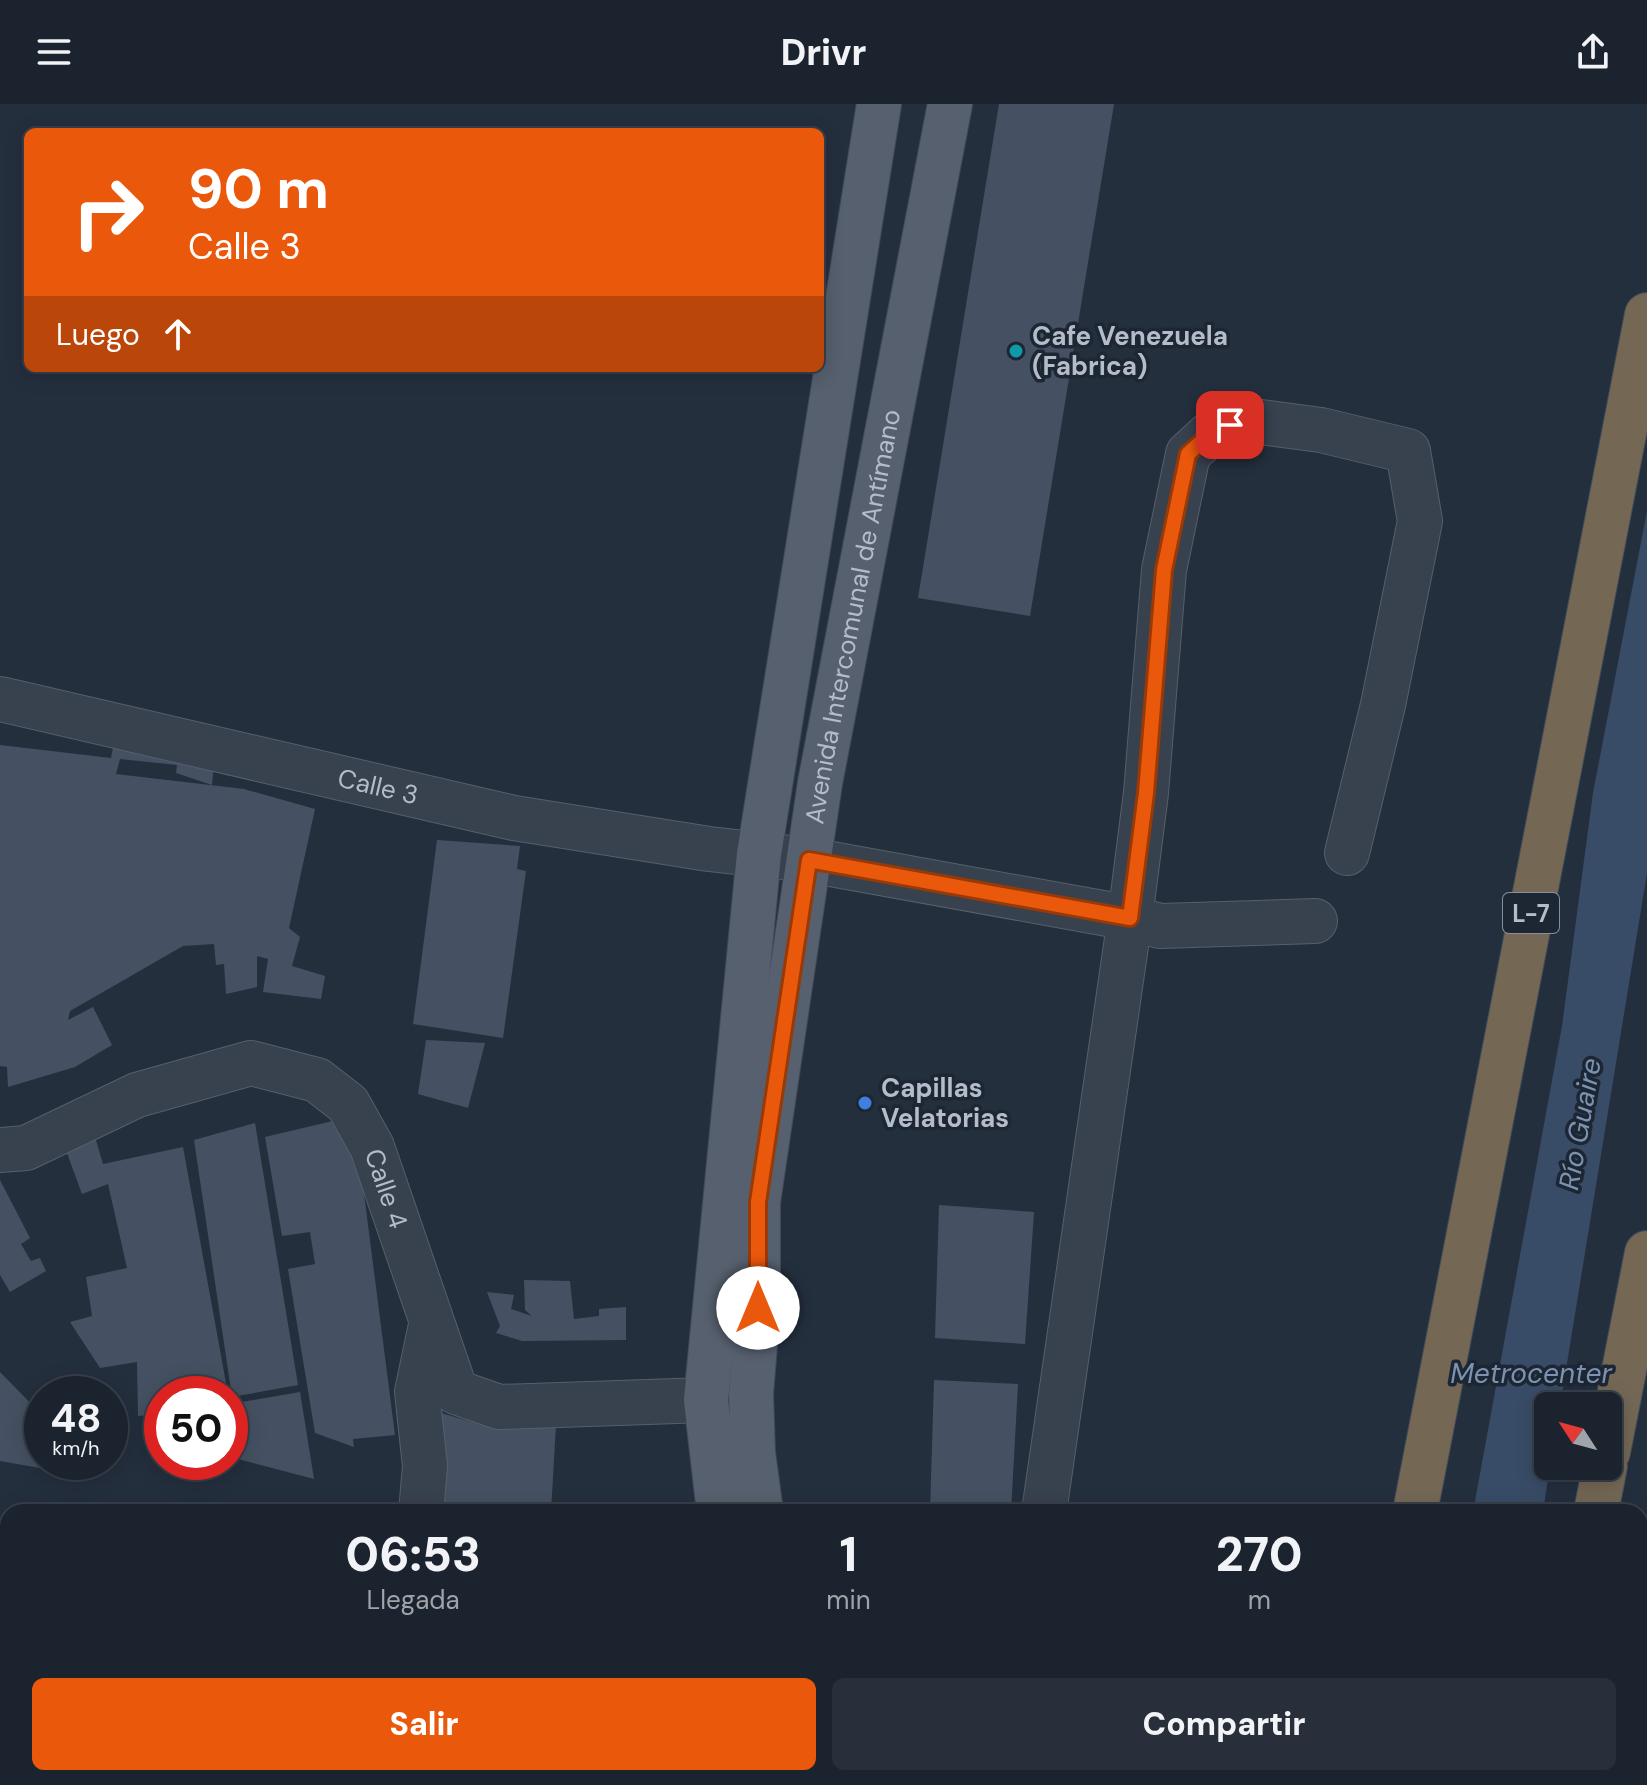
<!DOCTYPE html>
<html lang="es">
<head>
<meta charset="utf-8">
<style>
	:root { --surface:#1b232e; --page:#282f3a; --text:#f1f3f6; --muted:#a0a4aa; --line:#39404a; --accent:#ea580c }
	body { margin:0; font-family:"DM Sans",sans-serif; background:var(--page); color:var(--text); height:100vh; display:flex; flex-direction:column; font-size:30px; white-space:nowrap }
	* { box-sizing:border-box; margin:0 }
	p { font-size:26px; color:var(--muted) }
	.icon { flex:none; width:44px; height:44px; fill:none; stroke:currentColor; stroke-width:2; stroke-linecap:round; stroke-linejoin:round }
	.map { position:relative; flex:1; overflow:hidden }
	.side { position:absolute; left:0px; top:1400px; width:1648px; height:282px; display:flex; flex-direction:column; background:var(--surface); border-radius:24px 24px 0 0; box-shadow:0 4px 20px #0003,0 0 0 2px var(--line) }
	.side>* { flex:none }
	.guide { position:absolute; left:24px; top:24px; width:800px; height:244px; border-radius:12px; box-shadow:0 4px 20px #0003,0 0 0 2px var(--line); background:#ea580c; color:#fff; overflow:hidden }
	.needle { width:52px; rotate:306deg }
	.controls { position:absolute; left:1534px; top:1288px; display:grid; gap:16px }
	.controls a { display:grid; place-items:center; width:88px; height:88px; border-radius:12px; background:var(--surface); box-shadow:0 4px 20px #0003,0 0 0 2px var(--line); font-size:40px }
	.speed { position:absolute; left:24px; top:1272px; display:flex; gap:16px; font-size:40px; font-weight:700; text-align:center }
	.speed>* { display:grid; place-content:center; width:104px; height:104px; border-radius:50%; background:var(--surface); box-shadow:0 4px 20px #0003,0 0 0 2px var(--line); line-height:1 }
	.speed small { font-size:20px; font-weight:400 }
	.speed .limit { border:12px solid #d22; background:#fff; color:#111 }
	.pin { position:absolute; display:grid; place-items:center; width:68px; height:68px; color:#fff; margin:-34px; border-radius:16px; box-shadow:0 4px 12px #0006 }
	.me { position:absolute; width:88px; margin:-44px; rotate:0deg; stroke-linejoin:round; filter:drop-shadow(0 0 6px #0008) }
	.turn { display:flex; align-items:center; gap:28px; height:168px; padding:0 32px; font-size:36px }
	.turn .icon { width:104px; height:104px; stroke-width:2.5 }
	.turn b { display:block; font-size:56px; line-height:68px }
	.then { display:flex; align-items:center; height:76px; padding:0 32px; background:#0003; gap:16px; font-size:30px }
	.eta { display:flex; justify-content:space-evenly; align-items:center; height:136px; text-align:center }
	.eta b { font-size:48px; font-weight:800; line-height:56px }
	.primary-button { display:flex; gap:16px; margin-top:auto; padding:16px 32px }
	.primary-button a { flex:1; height:92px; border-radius:12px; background:var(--accent); color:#fff; font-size:32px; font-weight:800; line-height:92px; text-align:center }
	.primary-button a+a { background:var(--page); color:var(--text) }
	header { display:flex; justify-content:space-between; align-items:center; height:104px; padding:0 32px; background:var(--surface); font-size:36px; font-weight:800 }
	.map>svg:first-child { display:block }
</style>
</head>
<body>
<header><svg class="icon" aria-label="menu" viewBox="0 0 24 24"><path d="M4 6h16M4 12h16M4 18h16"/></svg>Drivr<svg class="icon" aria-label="share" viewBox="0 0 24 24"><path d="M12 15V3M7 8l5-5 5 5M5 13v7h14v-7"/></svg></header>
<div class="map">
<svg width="1647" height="1681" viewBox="0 0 1647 1681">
	<rect width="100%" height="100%" fill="#242f3e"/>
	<g fill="#394c67">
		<path d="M1647,407V769L1560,1302H1548L1550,1362L1543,1408H1473L1562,922L1593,689Z"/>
		<path d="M1432,1674H1499L1498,1681H1431Z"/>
	</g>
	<g fill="#455162">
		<path d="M999,0H1114L1030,512L918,494Z"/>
		<path d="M115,633L215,647L212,681L176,669L177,661L120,655L116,670L244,685L315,705L289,824L300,833L292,862L325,872L321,895L263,888L268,855L257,852V883L226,890L224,860L216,861L214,840L183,842L70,907L68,916L93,903L112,941L75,963L8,983L7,963L0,962V641L111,654Z"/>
		<path d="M437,736L520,742L517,765L526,767L503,934L413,920Z"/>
		<path d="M426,936L485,939L468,1004L418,990Z"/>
		<path d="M354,1012L395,1331L353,1335L354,1343L315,1329L288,1165L315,1160L310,1128L282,1132L265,1033Z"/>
		<path d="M90,1016L103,1060L183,1043L228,1290H162V1310L138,1312L137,1258L100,1264L70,1218L92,1212L86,1173L127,1164L108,1080L82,1090L60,1030Z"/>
		<path d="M255,1019L298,1281L232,1293L194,1036Z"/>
		<path d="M0,1076L30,1134L21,1140L31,1157L40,1154L46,1167L10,1188L0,1171Z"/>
		<path d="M939,1101L1034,1108L1025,1240L935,1234Z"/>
		<path d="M524,1176L570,1177L574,1215L599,1212V1205L626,1203V1236L522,1237L496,1229L500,1222L487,1188L514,1191L511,1205L532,1212L525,1206Z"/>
		<path d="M0,1268L42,1311V1358H88L80,1371L0,1357Z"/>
		<path d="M934,1276L1018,1280L1011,1408H930Z"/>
		<path d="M300,1288L314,1375L238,1355L230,1300Z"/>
		<path d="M438,1308L482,1321H556L551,1408H437Z"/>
		<path d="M862,1674H981L982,1681H863Z"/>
	</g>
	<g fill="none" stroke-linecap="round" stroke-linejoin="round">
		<g stroke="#565f6c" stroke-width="46">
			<g id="minor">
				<path id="s1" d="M0,595L514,714L709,745L809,756L1130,814L1044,1408"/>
				<path d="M1315,817L1160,822L1130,814L1146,689L1164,466L1188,350L1214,326L1246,316L1321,326L1408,347L1420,417L1383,601L1347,749"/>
				<path id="s2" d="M0,1046L26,1044L137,991L251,959L317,976L348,1000L372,1043L456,1288L499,1303L706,1296L745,1291"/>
				<path d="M421,1408L425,1362L417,1288L431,1221"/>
				<path d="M0,1599L3,1515"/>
				<path d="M111,1681L113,1674"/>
				<path d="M345,1681L351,1674"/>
			</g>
		</g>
		<g stroke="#414a57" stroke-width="46">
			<g id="major">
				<path d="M719,1408L706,1296L759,750L879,0"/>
				<path id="s3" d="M761,1408L753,1349L751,1290L758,1204V1098L820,679L950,0"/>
				<path d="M750,1674L751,1681"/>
				<path d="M788,1674L789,1681"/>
			</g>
		</g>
		<g stroke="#434c59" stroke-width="46">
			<g id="highway">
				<path d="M1608,1348L1647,1149"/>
				<path d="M1415,1408L1647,211"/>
				<path d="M1596,1408L1605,1362"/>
				<path d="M1362,1681L1363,1674"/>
				<path d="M1543,1681L1544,1674"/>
			</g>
		</g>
		<use href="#minor" stroke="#38414e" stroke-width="44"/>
		<use href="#major" stroke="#56606e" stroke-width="44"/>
		<use href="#highway" stroke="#746855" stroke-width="44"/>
	</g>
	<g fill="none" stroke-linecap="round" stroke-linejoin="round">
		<g stroke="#983908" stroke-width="20">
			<path id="route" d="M758,1204V1098L809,756L1130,814L1146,689L1164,466L1188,350L1214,326L1230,321"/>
		</g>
		<use href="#route" stroke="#ea580c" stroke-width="14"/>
	</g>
	<circle fill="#0f9aa8" stroke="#1d2633" stroke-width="3" cx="1016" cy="247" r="8"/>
	<circle fill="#3f7fe0" stroke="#1d2633" stroke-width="3" cx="865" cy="999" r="8"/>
	<g text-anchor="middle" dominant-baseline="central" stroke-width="7" stroke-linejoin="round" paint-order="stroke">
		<rect fill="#1d2633" stroke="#878f9c" stroke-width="2" x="1503" y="789" width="56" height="40" rx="6"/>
		<g font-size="24" font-weight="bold" fill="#b4bcc9">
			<text x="1531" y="809">L-7</text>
		</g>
		<g font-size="26" font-weight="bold" fill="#b4bcc9" stroke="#1d2633" text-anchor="start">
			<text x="1032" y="232">Cafe Venezuela<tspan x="1032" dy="30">(Fabrica)</tspan></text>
			<text x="881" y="984">Capillas<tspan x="881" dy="30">Velatorias</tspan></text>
		</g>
		<g font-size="26" fill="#b4bcc9" stroke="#1d2633">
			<text stroke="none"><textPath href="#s3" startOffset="904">Avenida Intercomunal de Antímano</textPath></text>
			<text stroke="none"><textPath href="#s1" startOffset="388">Calle 3</textPath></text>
			<text stroke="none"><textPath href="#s2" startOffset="468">Calle 4</textPath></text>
		</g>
		<g font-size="28" font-style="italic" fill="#7c92b1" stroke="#1d2633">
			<text transform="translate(1580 1020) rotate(-80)">Río Guaire</text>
			<text x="1531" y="1269">Metrocenter</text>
		</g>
	</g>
</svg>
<div class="controls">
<a><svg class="needle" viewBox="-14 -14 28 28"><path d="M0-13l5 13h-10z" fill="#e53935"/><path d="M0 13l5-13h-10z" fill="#a0a4aa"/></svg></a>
</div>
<div class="speed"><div>48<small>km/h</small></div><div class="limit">50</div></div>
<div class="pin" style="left:1230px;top:321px;background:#d93025"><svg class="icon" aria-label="arrive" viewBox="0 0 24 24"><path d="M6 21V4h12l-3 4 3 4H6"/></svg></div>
<svg class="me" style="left:758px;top:1204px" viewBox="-20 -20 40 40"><circle r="19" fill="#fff"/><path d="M0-13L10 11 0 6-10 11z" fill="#ea580c"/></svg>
<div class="guide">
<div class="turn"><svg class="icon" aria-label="right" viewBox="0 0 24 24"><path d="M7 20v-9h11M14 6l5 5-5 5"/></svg><div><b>90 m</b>Calle 3</div></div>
<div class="then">Luego<svg class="icon" aria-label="ahead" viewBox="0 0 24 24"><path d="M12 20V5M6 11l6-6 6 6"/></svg></div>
</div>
<section class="side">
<div class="eta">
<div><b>06:53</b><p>Llegada</p></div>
<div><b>1</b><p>min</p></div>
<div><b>270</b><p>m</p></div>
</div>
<div class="primary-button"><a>Salir</a><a>Compartir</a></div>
</section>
</div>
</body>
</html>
